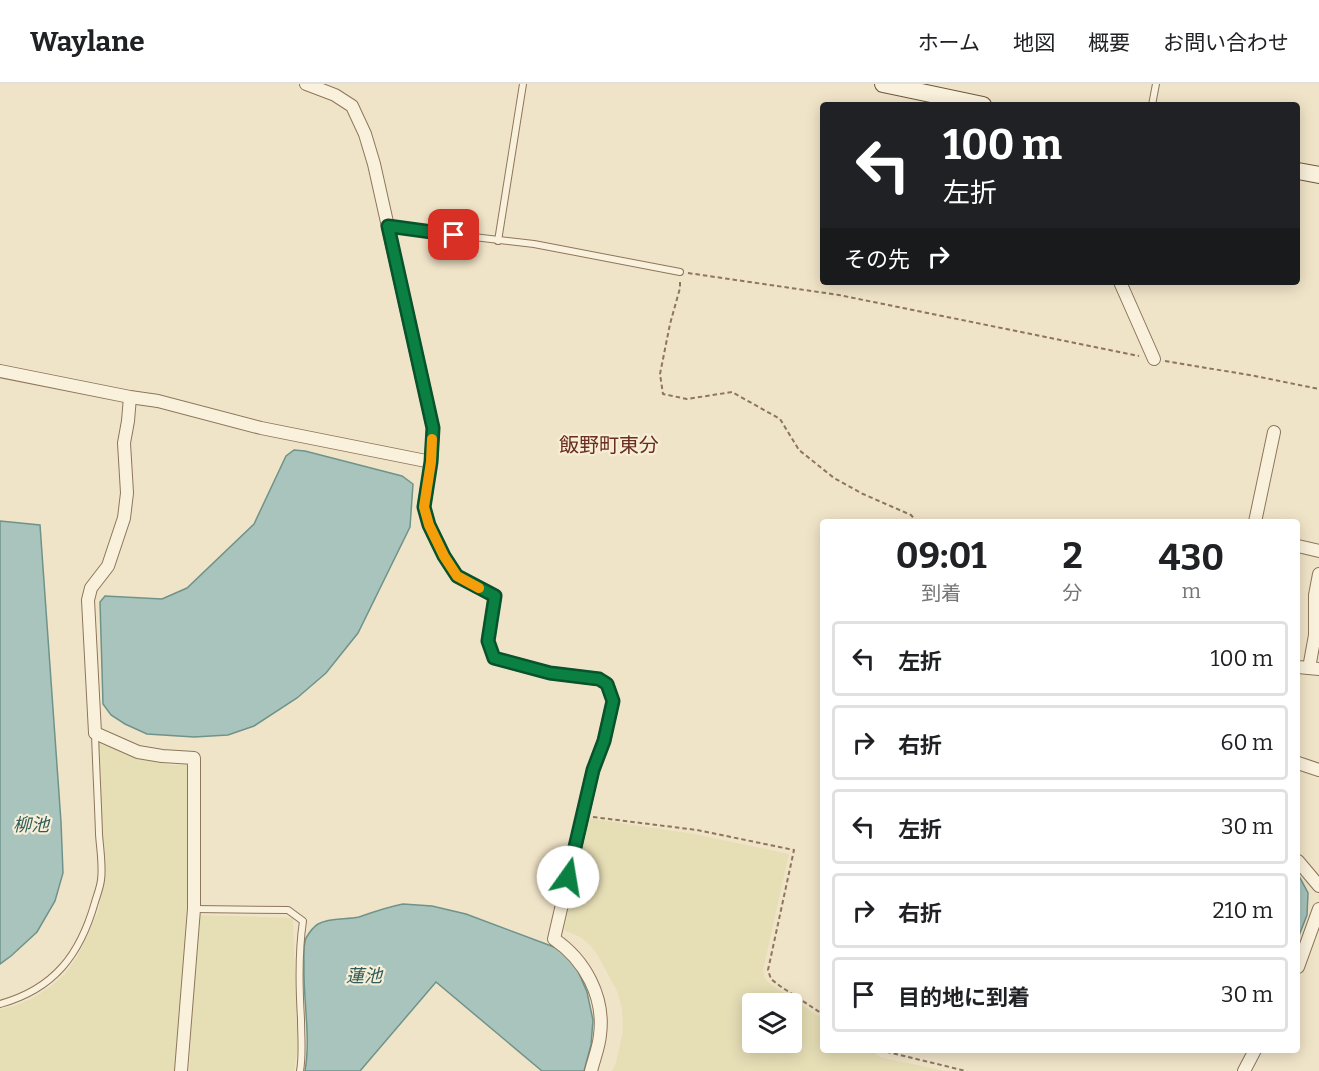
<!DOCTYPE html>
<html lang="ja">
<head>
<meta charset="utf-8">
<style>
	:root { --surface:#fff; --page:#f6f6f6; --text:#202124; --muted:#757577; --line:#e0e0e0 }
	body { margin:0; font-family:Bitter,"Noto Sans JP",serif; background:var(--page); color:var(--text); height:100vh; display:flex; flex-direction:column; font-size:22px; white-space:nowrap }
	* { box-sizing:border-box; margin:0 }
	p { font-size:20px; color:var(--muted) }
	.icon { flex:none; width:33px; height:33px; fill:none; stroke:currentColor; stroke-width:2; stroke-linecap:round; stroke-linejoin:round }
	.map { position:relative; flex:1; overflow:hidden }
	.side { position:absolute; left:820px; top:435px; width:480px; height:534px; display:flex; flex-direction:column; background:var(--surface); border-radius:6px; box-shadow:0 3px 15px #0003 }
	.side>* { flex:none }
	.hud { position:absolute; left:820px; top:18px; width:480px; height:183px; border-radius:6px; box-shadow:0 3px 15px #0003; background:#202124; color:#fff; overflow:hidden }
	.tools { position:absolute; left:742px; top:909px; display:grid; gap:12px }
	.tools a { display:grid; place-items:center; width:60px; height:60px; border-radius:6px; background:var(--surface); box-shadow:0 3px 15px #0003; font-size:30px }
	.pin { position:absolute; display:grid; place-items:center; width:51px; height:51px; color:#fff; margin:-26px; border-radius:12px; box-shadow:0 3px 9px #0006 }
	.me { position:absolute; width:66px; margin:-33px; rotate:13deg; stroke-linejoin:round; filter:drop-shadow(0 0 4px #0008) }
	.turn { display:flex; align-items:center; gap:21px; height:126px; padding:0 24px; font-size:27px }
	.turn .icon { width:78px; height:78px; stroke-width:2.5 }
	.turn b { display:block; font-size:42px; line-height:51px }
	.then { display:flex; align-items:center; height:57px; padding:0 24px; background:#0003; gap:12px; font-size:22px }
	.eta { display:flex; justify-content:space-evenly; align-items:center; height:102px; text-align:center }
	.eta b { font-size:36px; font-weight:700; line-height:42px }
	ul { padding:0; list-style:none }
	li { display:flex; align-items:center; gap:18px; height:75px; margin:0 12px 9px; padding:0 12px; border:3px solid var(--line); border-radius:6px }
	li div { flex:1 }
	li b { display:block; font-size:22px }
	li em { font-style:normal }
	header { display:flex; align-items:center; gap:36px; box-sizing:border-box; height:84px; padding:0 30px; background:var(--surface); border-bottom:2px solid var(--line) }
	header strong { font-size:28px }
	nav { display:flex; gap:33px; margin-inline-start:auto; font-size:21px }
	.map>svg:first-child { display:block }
</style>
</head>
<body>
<header>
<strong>Waylane</strong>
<nav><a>ホーム</a><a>地図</a><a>概要</a><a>お問い合わせ</a></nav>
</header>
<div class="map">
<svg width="1319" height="987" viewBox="0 0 1319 987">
	<rect width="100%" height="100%" fill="#f0e4c8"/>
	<g fill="#e6deb5" fill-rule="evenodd">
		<path d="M99,657L133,672L156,678L170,681H188V823L175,987H0V925L14,922L31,915L50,903L65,890L77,873L98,828L104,798Z"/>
		<path d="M587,734L694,750L789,770L763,886L765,894L769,899L823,935L824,966H870L880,973L944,987H612L616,979L623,947L622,924L617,907L597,870L590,861L580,853L564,846ZM753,920H792V958H753Z"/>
		<path d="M197,831L293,834L297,944V969L294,987H189Z"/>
	</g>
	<g fill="#a9c4bc" stroke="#6f938a" stroke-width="1.5">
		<path d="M294,366L305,367L402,392L413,400L410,443L358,549L326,589L297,614L254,642L228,651L194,653L147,650L125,640L111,631L103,620L100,518L105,512L162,515L187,504L254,440L286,372Z"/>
		<path d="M0,437L40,441L61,738L63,789L55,817L37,848L11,872L0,880Z"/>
		<path d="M1298,790L1308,809L1307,831L1298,854Z"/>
		<path d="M403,820L432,822L466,830L562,866L578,887L587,908L593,936L591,961L584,987H542L436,898L360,987H305C311,953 303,916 304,881C304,873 303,862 306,854C309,849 313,843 318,840C330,833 346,836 359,833C373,828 388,823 403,820Z"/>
	</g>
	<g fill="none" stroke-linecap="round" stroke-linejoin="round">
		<g stroke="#8d765c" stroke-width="8">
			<g id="lane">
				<path d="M1152,21L1156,0"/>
				<path d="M388,143L534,160L680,188"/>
				<path d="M498,157L523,0"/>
				<path d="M194,825L288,826L303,837C298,870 299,902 301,935C301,953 303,970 300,987"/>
				<path d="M0,920C54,905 80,871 95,818C97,811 100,804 101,796C103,782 100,765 99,750C98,717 96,683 95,649"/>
			</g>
		</g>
		<g stroke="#8d765c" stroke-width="14">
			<g id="street">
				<path d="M306,0L335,11L352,22L365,50L374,80L433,344L431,378L424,423L429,441L444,472L457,492L495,512L488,557L494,574L550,589L599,595L607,600L613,617L604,657L593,686L554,855C585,876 605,913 600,951C599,963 594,975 591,987"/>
				<path d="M1120,198L1154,275"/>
				<path d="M0,287L130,313L158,317L261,344L431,378"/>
				<path d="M130,313L128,337L124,359L127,409L124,434L108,482L91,504L88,516L95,649L138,668L162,672L194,674V825L181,987"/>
				<path d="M1255,438L1274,348"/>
				<path d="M1298,462L1319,467"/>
				<path d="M1298,583L1319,585"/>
				<path d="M1309,584L1315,551V511L1319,490"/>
				<path d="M1298,679L1319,686"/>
				<path d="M1298,777L1319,802"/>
				<path d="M1298,883L1319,825"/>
				<path d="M1244,987L1255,966"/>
			</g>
		</g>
		<g stroke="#6f573f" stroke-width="18">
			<g id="secondary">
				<path d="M883,0L983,21"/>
				<path d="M1298,87L1319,91"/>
			</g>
		</g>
		<g stroke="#8d765c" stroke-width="2" stroke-dasharray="4.5 3" stroke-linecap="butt">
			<path d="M688,189L839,211L1139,272"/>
			<path d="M680,198V204L670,240L660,290L663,310L687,315L732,308L780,335L799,366L834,394L863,410L911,431L917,438"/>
			<path d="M1165,277L1255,292L1319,305"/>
			<path d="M593,733L697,746L794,766L768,886L771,895L780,902L824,931"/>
			<path d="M879,966L966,987"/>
		</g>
		<use href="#lane" stroke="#faf1dc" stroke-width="6"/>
		<use href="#street" stroke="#faf1dc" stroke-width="12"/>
		<use href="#secondary" stroke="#faf1dc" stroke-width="16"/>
	</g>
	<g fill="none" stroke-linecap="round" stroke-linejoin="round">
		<g stroke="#07532c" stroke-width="15">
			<path id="route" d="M454,151L388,142L433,344L431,378L424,423L429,441L444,472L457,492L495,512L488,557L494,574L550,589L599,595L607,600L613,617L604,657L593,686L568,793"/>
		</g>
		<use href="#route" stroke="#0b8043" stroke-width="10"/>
		<path stroke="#f59e0b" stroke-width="10" d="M432,355L431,378L424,423L429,441L444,472L457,492L479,504"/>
	</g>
	<g text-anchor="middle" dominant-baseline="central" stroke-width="4.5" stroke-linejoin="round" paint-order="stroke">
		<g font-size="18" font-style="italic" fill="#2f5d5a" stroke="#f7eed8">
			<text x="31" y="741">柳池</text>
			<text x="364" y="892">蓮池</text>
		</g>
		<g font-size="20" fill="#6b2e1e" stroke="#f7eed8">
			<text x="609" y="361">飯野町東分</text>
		</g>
	</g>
</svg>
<div class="tools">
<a><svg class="icon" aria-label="layers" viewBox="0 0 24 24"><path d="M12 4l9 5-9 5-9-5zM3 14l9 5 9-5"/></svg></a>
</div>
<div class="pin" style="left:454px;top:151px;background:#d93025"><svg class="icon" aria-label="arrive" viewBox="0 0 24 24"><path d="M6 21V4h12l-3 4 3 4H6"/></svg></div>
<svg class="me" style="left:568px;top:793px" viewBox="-20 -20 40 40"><circle r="19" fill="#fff"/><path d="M0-13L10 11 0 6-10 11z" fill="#0b8043"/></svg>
<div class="hud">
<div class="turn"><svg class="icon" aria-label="left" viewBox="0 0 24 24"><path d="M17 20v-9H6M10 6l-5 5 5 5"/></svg><div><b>100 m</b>左折</div></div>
<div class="then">その先<svg class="icon" aria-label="right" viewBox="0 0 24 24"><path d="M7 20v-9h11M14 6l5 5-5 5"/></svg></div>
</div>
<section class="side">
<div class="eta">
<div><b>09:01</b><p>到着</p></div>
<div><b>2</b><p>分</p></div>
<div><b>430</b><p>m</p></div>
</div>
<ul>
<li><svg class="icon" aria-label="left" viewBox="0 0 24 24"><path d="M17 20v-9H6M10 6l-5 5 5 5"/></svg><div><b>左折</b></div><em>100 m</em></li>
<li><svg class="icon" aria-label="right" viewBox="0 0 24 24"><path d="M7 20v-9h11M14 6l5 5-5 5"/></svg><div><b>右折</b></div><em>60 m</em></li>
<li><svg class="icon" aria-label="left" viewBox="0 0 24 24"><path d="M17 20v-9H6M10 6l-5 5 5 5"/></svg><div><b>左折</b></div><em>30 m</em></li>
<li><svg class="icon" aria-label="right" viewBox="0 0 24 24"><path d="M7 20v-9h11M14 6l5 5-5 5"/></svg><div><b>右折</b></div><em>210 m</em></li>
<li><svg class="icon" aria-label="arrive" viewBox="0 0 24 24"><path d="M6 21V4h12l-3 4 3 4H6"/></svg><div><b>目的地に到着</b></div><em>30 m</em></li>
</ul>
</section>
</div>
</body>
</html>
